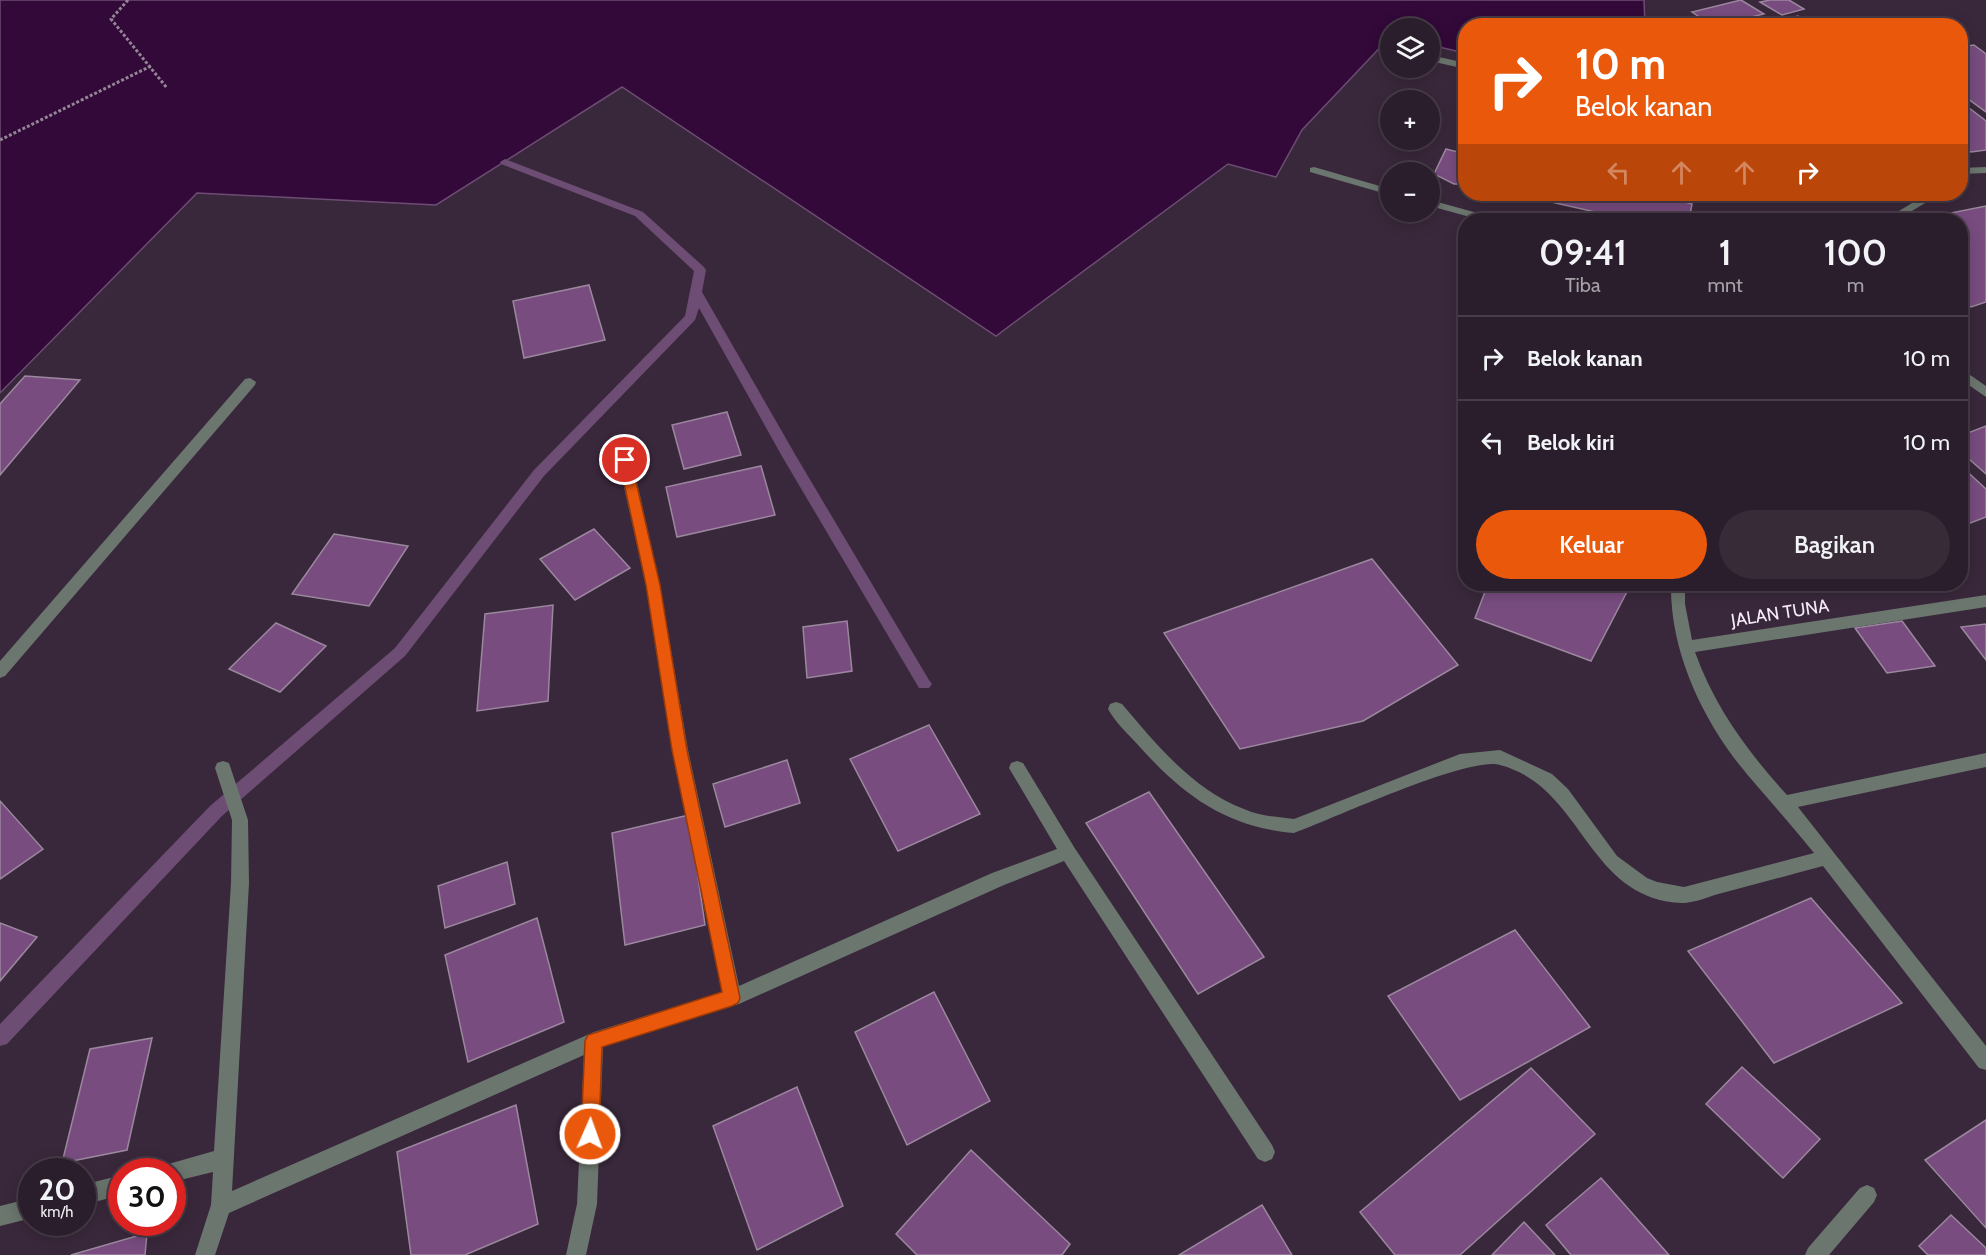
<!DOCTYPE html>
<html lang="id">
<head>
<meta charset="utf-8">
<style>
	:root { --surface:#2b1e2c; --page:#372b38; --text:#f1f3f6; --muted:#a6a2a9; --line:#473c48; --accent:#ea580c }
	body { margin:0; font-family:Cabin,sans-serif; background:var(--page); color:var(--text); height:100vh; display:flex; flex-direction:column; font-size:22px; white-space:nowrap }
	* { box-sizing:border-box; margin:0 }
	p { font-size:20px; color:var(--muted) }
	.icon { flex:none; width:33px; height:33px; fill:none; stroke:currentColor; stroke-width:2; stroke-linecap:round; stroke-linejoin:round }
	.map { position:relative; flex:1; overflow:hidden }
	.sheet { position:absolute; left:1458px; top:213px; width:510px; height:378px; display:flex; flex-direction:column; background:var(--surface); border-radius:24px; box-shadow:0 3px 15px #0003,0 0 0 2px var(--line) }
	.sheet>* { flex:none }
	.guide { position:absolute; left:1458px; top:18px; width:510px; height:183px; border-radius:24px; box-shadow:0 3px 15px #0003,0 0 0 2px var(--line); background:#ea580c; color:#fff; overflow:hidden }
	.buttons { position:absolute; left:1380px; top:18px; display:grid; gap:12px }
	.buttons a { display:grid; place-items:center; width:60px; height:60px; border-radius:50%; background:var(--surface); box-shadow:0 3px 15px #0003,0 0 0 2px var(--line); font-size:30px }
	.speed { position:absolute; left:18px; top:1158px; display:flex; gap:12px; font-size:30px; font-weight:700; text-align:center }
	.speed>* { display:grid; place-content:center; width:78px; height:78px; border-radius:50%; background:var(--surface); box-shadow:0 3px 15px #0003,0 0 0 2px var(--line); line-height:1 }
	.speed small { font-size:15px; font-weight:400 }
	.speed .limit { border:9px solid #d22; background:#fff; color:#111 }
	.pin { position:absolute; display:grid; place-items:center; width:51px; height:51px; color:#fff; margin:-26px; border:3px solid #fff; border-radius:50%; box-shadow:0 2px 6px #0007 }
	.me { position:absolute; width:66px; margin:-33px; rotate:2deg; stroke-linejoin:round; filter:drop-shadow(0 0 4px #0008) }
	.turn { display:flex; align-items:center; gap:21px; height:126px; padding:0 18px; font-size:27px }
	.turn .icon { width:78px; height:78px; stroke-width:2.5 }
	.turn b { display:block; font-size:42px; line-height:51px }
	.lanes { display:flex; align-items:center; height:57px; padding:0 18px; background:#0003; justify-content:center; gap:30px; direction:ltr }
	.lanes .off { opacity:.35 }
	.eta { display:flex; justify-content:space-evenly; align-items:center; height:102px; text-align:center }
	.eta b { font-size:36px; font-weight:600; line-height:42px }
	.button { display:flex; gap:12px; margin-top:auto; padding:12px 18px }
	.button a { flex:1; height:69px; border-radius:36px; background:var(--accent); color:#fff; font-size:24px; font-weight:600; line-height:69px; text-align:center }
	.button a+a { background:var(--page); color:var(--text) }
	ul { padding:0; list-style:none }
	li { display:flex; align-items:center; gap:18px; height:84px; padding:0 18px; border-top:2px solid var(--line) }
	li div { flex:1 }
	li b { display:block; font-size:22px }
	li em { font-style:normal }
	.map>svg:first-child { display:block }
</style>
</head>
<body>
<div class="map">
<svg width="1986" height="1255" viewBox="0 0 1986 1255">
	<rect width="100%" height="100%" fill="#39283b"/>
	<path fill="#320939" stroke="#6d4d73" stroke-width="1.5" d="M0,0H1644L1645,25L1466,26L1465,53L1430,45V28H1390V37L1302,130L1276,177L1228,164L996,336L622,87L436,205L197,193L0,393Z"/>
	<g fill="none" stroke-linecap="round" stroke-linejoin="round">
		<path fill="#6d4d73" fill-rule="evenodd" d="M505,159L643,212L704,267L706,270L702,292L796,456L929,680L932,684L929,688H919L783,458L699,308L695,320L544,476L405,656L222,816L7,1044L0,1046V1024L210,806L395,648L534,470L685,316L694,271L635,216L501,164L500,162Z"/>
	</g>
	<g fill="#784c7f" stroke="#9b879e" stroke-width="1.5">
		<path d="M1741,0L1764,14L1713,26L1692,12Z"/>
		<path d="M1770,0H1789L1804,9L1782,15L1760,2Z"/>
		<path d="M1798,16L1813,26H1762L1774,22Z"/>
		<path d="M1974,45L1986,54V112L1960,93V47Z"/>
		<path d="M1960,101L1986,121V150L1971,152L1960,144Z"/>
		<path d="M1446,149L1466,154V184H1454L1434,174Z"/>
		<path d="M1516,194H1657L1692,204L1689,220H1630Z"/>
		<path d="M1986,206V302L1971,307L1960,299V220H1916Z"/>
		<path d="M589,285L605,340L524,358L513,301Z"/>
		<path d="M25,376L80,380L0,475V404Z"/>
		<path d="M727,412L741,455L684,469L672,425Z"/>
		<path d="M1986,426V474L1960,451V436Z"/>
		<path d="M1960,465L1986,489V517L1960,527Z"/>
		<path d="M761,466L775,515L677,537L666,487Z"/>
		<path d="M594,529L630,568L575,600L540,559Z"/>
		<path d="M334,534L408,546L369,606L292,594Z"/>
		<path d="M1372,559L1458,665L1363,721L1240,749L1164,633Z"/>
		<path d="M1488,584H1631L1591,661L1475,618Z"/>
		<path d="M553,605L548,701L477,711L485,614Z"/>
		<path d="M847,621L852,671L807,678L803,627Z"/>
		<path d="M1902,621L1935,666L1887,673L1855,628Z"/>
		<path d="M276,623L326,646L280,692L229,669Z"/>
		<path d="M1986,624V660L1961,627Z"/>
		<path d="M929,725L980,814L898,851L850,759Z"/>
		<path d="M787,760L800,803L725,827L713,784Z"/>
		<path d="M1149,792L1264,957L1198,994L1086,823Z"/>
		<path d="M0,801L43,849L0,879Z"/>
		<path d="M689,815L705,925L625,945L612,833Z"/>
		<path d="M507,862L515,904L445,928L438,886Z"/>
		<path d="M1811,898L1902,1003L1774,1063L1688,951Z"/>
		<path d="M537,918L564,1022L468,1062L445,955Z"/>
		<path d="M0,923L37,937L0,981Z"/>
		<path d="M1515,930L1590,1027L1460,1100L1388,996Z"/>
		<path d="M934,992L990,1101L907,1145L855,1032Z"/>
		<path d="M152,1038L127,1150L62,1163L90,1049Z"/>
		<path d="M1742,1067L1820,1139L1783,1178L1706,1104Z"/>
		<path d="M1531,1068L1595,1134L1460,1255H1395L1360,1212Z"/>
		<path d="M797,1087L843,1206L757,1250L713,1126Z"/>
		<path d="M516,1105L538,1224L465,1255H411L397,1152Z"/>
		<path d="M1986,1120V1228L1925,1160Z"/>
		<path d="M971,1150L1070,1244L1062,1255H917L896,1234Z"/>
		<path d="M1601,1178L1669,1255H1571L1546,1225Z"/>
		<path d="M1262,1205L1292,1255H1179Z"/>
		<path d="M1951,1215L1986,1248V1255H1928L1919,1246Z"/>
		<path d="M1524,1222L1555,1255H1492Z"/>
		<path d="M147,1233L145,1255H71Z"/>
	</g>
	<g fill="none" stroke-linecap="round" stroke-linejoin="round">
		<g stroke="#938595" stroke-width="3" stroke-dasharray="3 2" stroke-linecap="butt">
			<path d="M128,0L111,19L167,88"/>
			<path d="M0,140L151,66"/>
		</g>
		<g fill="#6b766e" fill-rule="evenodd">
			<path d="M1430,55L1466,63V69L1430,61Z"/>
			<path d="M1314,167L1390,189V195L1310,172V168Z"/>
			<path d="M1986,167V173L1960,174V168Z"/>
			<path d="M1927,194H1940L1897,220H1884Z"/>
			<path d="M1430,200L1496,218L1498,220H1481L1430,206Z"/>
			<path d="M1960,368L1986,386V397L1960,379Z"/>
			<path d="M250,378L256,382L255,385L5,676L0,678V661L245,379Z"/>
			<path d="M625,455L632,460L660,585L688,750L739,986L992,873L1057,849L1009,768L1011,763L1017,761L1023,763L1074,847L1272,1145L1275,1152L1272,1159L1265,1162L1258,1159L1064,861L1004,885L739,1004L603,1047L597,1204L586,1255H566L577,1204L584,1055L229,1213L215,1255H195L211,1205L213,1172L172,1182V1172H162L165,1165L214,1151L231,883L232,820L215,768L217,763L223,761L229,763L248,820L249,883L232,1191L594,1032L722,992L672,750L646,585L618,460Z"/>
			<path d="M1671,584H1685V604L1692,640L1986,595V607L1695,652C1715,708 1748,752 1787,795L1986,753V767L1798,807L1986,1046V1070L1979,1068L1823,866C1790,875 1756,884 1722,893C1710,896 1695,903 1682,903C1586,899 1584,787 1500,765C1468,756 1333,819 1294,833C1225,827 1183,795 1138,745C1128,734 1115,722 1108,709L1110,704L1116,702L1122,704C1156,744 1193,790 1244,809C1260,816 1277,817 1294,819L1460,754L1500,750L1552,774L1568,789L1617,856L1647,878L1657,882L1684,887L1814,853C1788,820 1759,790 1734,758C1697,708 1670,646 1671,584Z"/>
			<path d="M122,1175V1195L82,1205V1185Z"/>
			<path d="M1867,1185L1874,1188L1877,1195L1874,1202L1829,1255H1805L1808,1248L1860,1188Z"/>
			<path d="M32,1198V1218L0,1226V1206Z"/>
		</g>
	</g>
	<path fill="#ea580c" stroke="#983908" stroke-width="1.5" d="M625,456L631,460L660,585L687,750L740,998L738,1003L732,1006L602,1047L599,1134L596,1141L590,1143L584,1141L581,1134L585,1041L588,1035L722,992L672,750L646,585L619,460Z"/>
	<g text-anchor="middle" dominant-baseline="central" stroke-width="4.5" stroke-linejoin="round" paint-order="stroke">
		<g font-size="18" fill="#f7ecf9" stroke="#39283b">
			<text transform="translate(1780 613) rotate(-9)">JALAN TUNA</text>
		</g>
	</g>
</svg>
<div class="buttons">
<a><svg class="icon" aria-label="layers" viewBox="0 0 24 24"><path d="M12 4l9 5-9 5-9-5zM3 14l9 5 9-5"/></svg></a>
<a>+</a>
<a>−</a>
</div>
<div class="speed"><div>20<small>km/h</small></div><div class="limit">30</div></div>
<div class="pin" style="left:625px;top:460px;background:#d93025"><svg class="icon" aria-label="arrive" viewBox="0 0 24 24"><path d="M6 21V4h12l-3 4 3 4H6"/></svg></div>
<svg class="me" style="left:590px;top:1134px" viewBox="-20 -20 40 40"><circle r="17" fill="#ea580c" stroke="#fff" stroke-width="3"/><path d="M0-11L8 9 0 5-8 9z" fill="#fff"/></svg>
<div class="guide">
<div class="turn"><svg class="icon" aria-label="right" viewBox="0 0 24 24"><path d="M7 20v-9h11M14 6l5 5-5 5"/></svg><div><b>10 m</b>Belok kanan</div></div>
<div class="lanes"><svg class="icon off" aria-label="left" viewBox="0 0 24 24"><path d="M17 20v-9H6M10 6l-5 5 5 5"/></svg><svg class="icon off" aria-label="ahead" viewBox="0 0 24 24"><path d="M12 20V5M6 11l6-6 6 6"/></svg><svg class="icon off" aria-label="ahead" viewBox="0 0 24 24"><path d="M12 20V5M6 11l6-6 6 6"/></svg><svg class="icon" aria-label="right" viewBox="0 0 24 24"><path d="M7 20v-9h11M14 6l5 5-5 5"/></svg></div>
</div>
<section class="sheet">
<div class="eta">
<div><b>09:41</b><p>Tiba</p></div>
<div><b>1</b><p>mnt</p></div>
<div><b>100</b><p>m</p></div>
</div>
<ul>
<li><svg class="icon" aria-label="right" viewBox="0 0 24 24"><path d="M7 20v-9h11M14 6l5 5-5 5"/></svg><div><b>Belok kanan</b></div><em>10 m</em></li>
<li><svg class="icon" aria-label="left" viewBox="0 0 24 24"><path d="M17 20v-9H6M10 6l-5 5 5 5"/></svg><div><b>Belok kiri</b></div><em>10 m</em></li>
</ul>
<div class="button"><a>Keluar</a><a>Bagikan</a></div>
</section>
</div>
</body>
</html>
